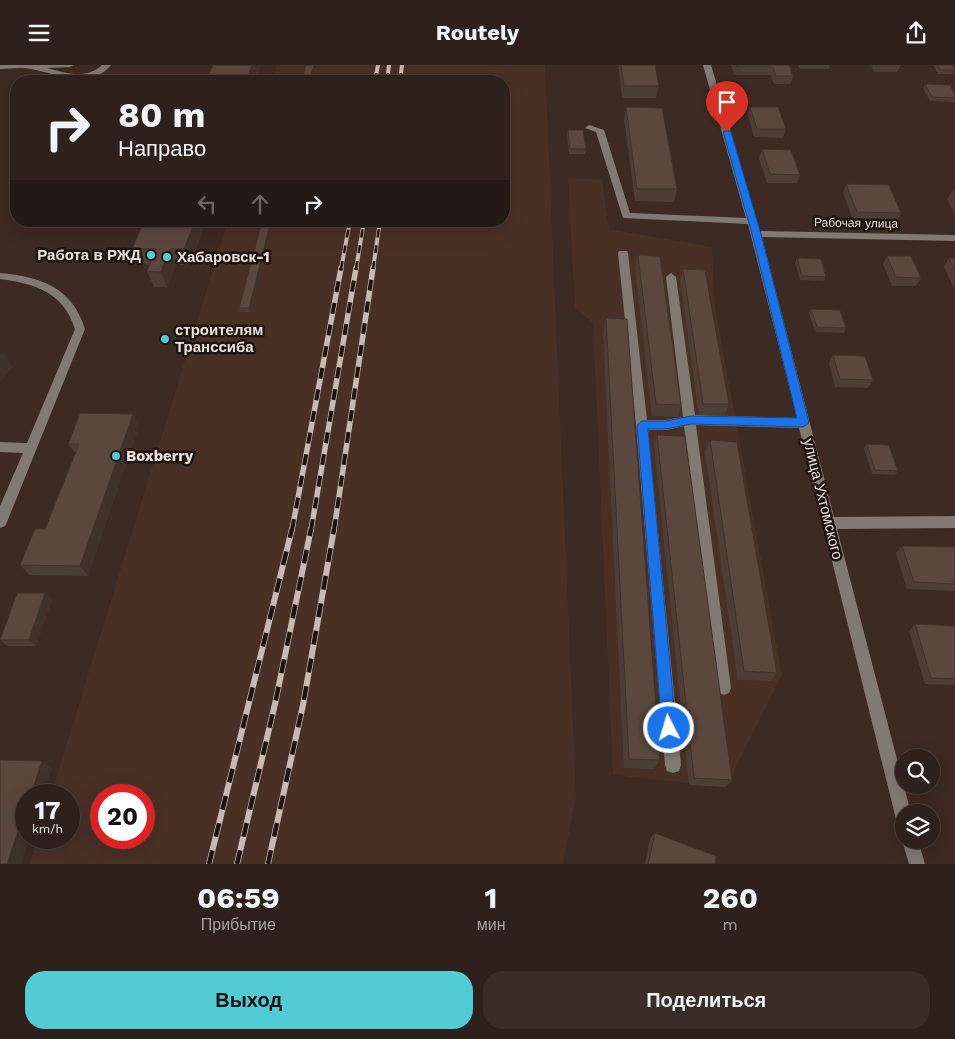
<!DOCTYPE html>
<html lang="ru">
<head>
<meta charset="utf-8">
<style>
	:root { --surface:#2e201a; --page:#3a2d27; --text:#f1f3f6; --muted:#a7a3a2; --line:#493e39; --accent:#51ccd5 }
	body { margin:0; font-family:"Work Sans",sans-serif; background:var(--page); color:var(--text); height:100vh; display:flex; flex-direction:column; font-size:19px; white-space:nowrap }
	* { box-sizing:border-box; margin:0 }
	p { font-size:16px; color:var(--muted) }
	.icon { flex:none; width:28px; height:28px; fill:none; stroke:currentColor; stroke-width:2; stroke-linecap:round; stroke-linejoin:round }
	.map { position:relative; height:799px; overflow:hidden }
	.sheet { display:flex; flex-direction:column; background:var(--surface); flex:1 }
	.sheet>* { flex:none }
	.banner { position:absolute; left:10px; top:10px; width:500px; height:152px; border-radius:20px; box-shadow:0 5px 20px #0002,0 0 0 1px var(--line); background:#2e201a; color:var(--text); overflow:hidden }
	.tools { position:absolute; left:895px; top:684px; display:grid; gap:10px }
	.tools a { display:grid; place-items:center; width:45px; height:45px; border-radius:50%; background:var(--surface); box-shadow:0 5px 20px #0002,0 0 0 1px var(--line); font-size:25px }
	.speed { position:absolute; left:15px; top:719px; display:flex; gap:10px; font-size:25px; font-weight:700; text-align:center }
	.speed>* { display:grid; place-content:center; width:65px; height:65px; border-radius:50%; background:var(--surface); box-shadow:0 5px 20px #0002,0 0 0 1px var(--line); line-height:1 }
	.speed small { font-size:12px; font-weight:400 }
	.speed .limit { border:8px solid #d22; background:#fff; color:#111 }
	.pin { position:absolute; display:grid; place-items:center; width:42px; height:42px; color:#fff; margin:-51px -21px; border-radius:50% 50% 50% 0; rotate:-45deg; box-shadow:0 0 5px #0007 }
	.pin .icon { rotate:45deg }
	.me { position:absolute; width:55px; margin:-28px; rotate:355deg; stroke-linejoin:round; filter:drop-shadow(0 0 4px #0008) }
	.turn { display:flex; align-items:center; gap:18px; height:105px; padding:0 25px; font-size:22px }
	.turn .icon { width:65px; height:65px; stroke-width:2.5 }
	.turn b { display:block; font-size:35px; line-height:42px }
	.lanes { display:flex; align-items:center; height:48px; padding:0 25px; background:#0003; justify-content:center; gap:25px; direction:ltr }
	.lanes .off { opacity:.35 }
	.eta { display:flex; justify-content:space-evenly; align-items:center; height:85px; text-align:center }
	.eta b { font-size:30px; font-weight:700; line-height:35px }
	.cta { display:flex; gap:10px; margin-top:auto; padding:10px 25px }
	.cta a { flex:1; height:58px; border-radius:20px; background:var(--accent); color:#111; font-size:20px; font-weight:700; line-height:58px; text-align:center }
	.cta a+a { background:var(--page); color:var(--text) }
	header { display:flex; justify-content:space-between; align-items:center; height:65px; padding:0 25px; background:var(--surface); font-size:22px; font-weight:700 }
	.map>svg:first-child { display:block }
</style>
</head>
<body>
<header><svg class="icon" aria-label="menu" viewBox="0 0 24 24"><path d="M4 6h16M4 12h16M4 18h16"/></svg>Routely<svg class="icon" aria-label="share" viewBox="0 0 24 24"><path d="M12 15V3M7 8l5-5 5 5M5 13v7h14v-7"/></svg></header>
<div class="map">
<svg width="955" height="799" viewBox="0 0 955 799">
	<rect width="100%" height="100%" fill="#3d2a22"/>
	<g fill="#493025" fill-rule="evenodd">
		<path d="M277,0H545L576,731L563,799H30L38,773L69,772V730H51L228,156H504V16H272ZM101,730H144V772H101Z"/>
		<path d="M568,113L602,114L609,164L712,182L715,242L782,610L726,722L613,710L593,258L575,243Z"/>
	</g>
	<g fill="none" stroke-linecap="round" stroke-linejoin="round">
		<g fill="#817a73" fill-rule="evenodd">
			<path d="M0,0H74L70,2L47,3C65,8 87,15 102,0H111C91,25 57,9 31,4C21,2 10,4 0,4Z"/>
			<path d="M703,0H711L760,166L955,170V176L762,172L834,452L955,451V463L837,464L911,748H904V762L898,760L896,754L799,363L696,360L731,623L729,628L724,630L719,628L717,623L684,361L666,365H648L681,700L679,706L673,708L667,706L665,700L636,360L618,188L619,186H627L628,188L647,355H666L683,352L666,212L671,208L676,212L695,350L797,353L748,159L623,153L596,67L585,63L589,60L604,65L630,148L746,153Z"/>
			<path d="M0,208C41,212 72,222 85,264L7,457L5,461L0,463V441L23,388L0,387V377L27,378L75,264C63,227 36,219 0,214Z"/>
			<path d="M904,770V775H918L925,799H909L902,775Z"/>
		</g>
		<g stroke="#c8bab3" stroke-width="4">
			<g id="rail-far2">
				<path d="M375,16L378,0"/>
				<path d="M387,16L389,0"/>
				<path d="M400,16L402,0"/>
				<path d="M341,204L350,156"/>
				<path d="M356,204L364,156"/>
				<path d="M373,204L380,156"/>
			</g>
		</g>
		<g stroke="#c8bab3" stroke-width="5.5">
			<g id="rail-far1">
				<path d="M292,465L341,203"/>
				<path d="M311,465L356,203"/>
				<path d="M334,465L373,203"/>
			</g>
		</g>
		<g stroke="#c8bab3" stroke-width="6">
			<g id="rail">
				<path d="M209,799L292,464"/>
				<path d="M237,799L275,639L311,464"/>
				<path d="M268,799L303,640L334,464"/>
			</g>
		</g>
		<use href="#rail-far2" stroke="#1e1511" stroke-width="2.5" stroke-dasharray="8" stroke-linecap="butt"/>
		<use href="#rail-far1" stroke="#1e1511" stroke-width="4" stroke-dasharray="11" stroke-linecap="butt"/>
		<use href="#rail" stroke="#1e1511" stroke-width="4.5" stroke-dasharray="14" stroke-linecap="butt"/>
	</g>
	<g fill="#4e3d35">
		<path d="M618,0H655L659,21L656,33H622Z"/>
		<path d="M731,0H789L793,11L791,19H774L770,10H734Z"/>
		<path d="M798,0H830L829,4H800Z"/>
		<path d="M871,0H901L897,7H874Z"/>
		<path d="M933,0H952L955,4V6L953,9H938Z"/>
		<path d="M925,19L955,29V37L930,36L923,24Z"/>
		<path d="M626,42L677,124L674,137L635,136L624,55Z"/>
		<path d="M750,42L786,64L783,73L754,72L748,50Z"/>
		<path d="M568,65L586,84L585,89H569L567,70Z"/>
		<path d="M762,84L800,110L797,118H767L759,93Z"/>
		<path d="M846,119L901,148L897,156L853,155L843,128Z"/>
		<path d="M952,126H955V150L947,134Z"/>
		<path d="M144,156H206L190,200H176L167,222H154L147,206L150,200L139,199L132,184Z"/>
		<path d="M270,160L271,165L250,247H240L239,243Z"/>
		<path d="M638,190L681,340L678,352L652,351L635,202Z"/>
		<path d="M887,191L921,213L916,221H892L883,199Z"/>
		<path d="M797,193L826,212L824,216L800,215L795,198Z"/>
		<path d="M949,193H955V223H954L944,202Z"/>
		<path d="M683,204L729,339L724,351L699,350L680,216Z"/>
		<path d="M811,244L846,263L844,268L815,267L809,248Z"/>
		<path d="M606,253L660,695L654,704L624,703L603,268Z"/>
		<path d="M833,290L873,315L868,323L835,322L829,298Z"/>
		<path d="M133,349L139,361L88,511L30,510L20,500L45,464L75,388L68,379Z"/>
		<path d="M657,370L732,715L726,722L689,720L654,381Z"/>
		<path d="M710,375L777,608L770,616L738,615L705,387Z"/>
		<path d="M867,379L898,406L895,410L872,409L864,383Z"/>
		<path d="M902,481L955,482V526L907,524L896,488Z"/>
		<path d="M45,528L52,534L36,581H7L0,575Z"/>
		<path d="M915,559L955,561V620L925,619L909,566Z"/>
		<path d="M655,768L715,799H645L650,773Z"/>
	</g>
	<g fill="#40322b">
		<path d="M252,0H261L256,16H246Z"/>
		<path d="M314,0H316L311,16H309Z"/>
		<path d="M195,156H206L190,200L184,184Z"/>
		<path d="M270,160L271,165L250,247L249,243Z"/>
		<path d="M170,184L176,200L167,222L161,207Z"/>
		<path d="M3,287L13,302L0,317V290Z"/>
		<path d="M133,349L139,361L88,511L80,501Z"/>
		<path d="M45,528L52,534L36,581L29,575Z"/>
		<path d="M42,696L52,703L43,730H31Z"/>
		<path d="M26,743V772H30L21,799H7Z"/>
	</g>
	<g fill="#5b473e" stroke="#40322b">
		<path d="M213,0H252L246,16H206Z"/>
		<path d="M306,0H314L309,16H301Z"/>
		<path d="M621,0H655L659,21H624Z"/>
		<path d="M736,0H789L793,11H776L773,2H737Z"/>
		<path d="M937,0H952L955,5H940Z"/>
		<path d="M925,19L950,20L955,29V33L932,32Z"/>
		<path d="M626,42L662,43L677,124H637Z"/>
		<path d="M750,42H778L786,64H757Z"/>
		<path d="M568,65H583L586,84H570Z"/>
		<path d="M762,84L791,85L800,110L770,109Z"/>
		<path d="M846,119L889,120L901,148L857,147Z"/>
		<path d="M952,126H955V132Z"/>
		<path d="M144,156H195L184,184H170L161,207L147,206L156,184H132Z"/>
		<path d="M261,160H270L249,243H239Z"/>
		<path d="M638,190L660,191L681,340L656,339Z"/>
		<path d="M887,191H911L921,213L896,212Z"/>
		<path d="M797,193L821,194L826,212L802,211Z"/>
		<path d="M949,193H955V206Z"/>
		<path d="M683,204L705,205L729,339H703Z"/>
		<path d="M811,244L840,245L846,263L817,262Z"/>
		<path d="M606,253L627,254L660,695L629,694Z"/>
		<path d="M833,290L865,291L873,315L840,314Z"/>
		<path d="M80,348L133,349L80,501L20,500L35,464H45L79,379H68Z"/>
		<path d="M657,370L685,371L732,715L694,713Z"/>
		<path d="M710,375L737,377L777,608L744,606Z"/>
		<path d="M867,379L889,380L898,406L875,405Z"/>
		<path d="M902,481L955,482V519L914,517Z"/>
		<path d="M17,528H45L29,575H0Z"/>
		<path d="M915,559L955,561V614L931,613Z"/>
		<path d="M0,695L42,696L31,730H26V743L7,799H0Z"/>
		<path d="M655,768L716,791L715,799H648Z"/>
	</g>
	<path fill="#1a73e8" stroke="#114b97" d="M727,65L731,67L761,169L809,358L803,362L691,359L666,364H648L676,663L674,668L669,670L664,668L662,663L637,360L642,356H666L691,351L797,353L752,169L723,67Z"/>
	<g fill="#51ccd5" stroke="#1e1511" stroke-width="2">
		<circle cx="151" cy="190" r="5"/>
		<circle cx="167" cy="192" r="5"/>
		<circle cx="165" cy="274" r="5"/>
		<circle cx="116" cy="391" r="5"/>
	</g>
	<g text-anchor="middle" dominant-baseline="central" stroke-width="5" stroke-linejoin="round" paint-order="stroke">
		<g font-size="12" fill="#eee1db" stroke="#1e1511">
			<text transform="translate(856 158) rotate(1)">Рабочая улица</text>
		</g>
		<g font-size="15" font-weight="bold" fill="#eee1db" stroke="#1e1511" text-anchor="start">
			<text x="141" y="190" text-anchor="end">Работа в РЖД</text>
			<text x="177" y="192">Хабаровск-1</text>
			<text x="175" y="265">строителям<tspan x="175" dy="17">Транссиба</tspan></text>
			<text x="126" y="391">Boxberry</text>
		</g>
		<g font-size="15" fill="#eee1db" stroke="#1e1511">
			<text transform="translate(823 434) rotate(76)">улица Ухтомского</text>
		</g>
	</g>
</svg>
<div class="tools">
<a><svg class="icon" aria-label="search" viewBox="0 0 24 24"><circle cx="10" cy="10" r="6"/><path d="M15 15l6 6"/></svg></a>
<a><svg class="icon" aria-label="layers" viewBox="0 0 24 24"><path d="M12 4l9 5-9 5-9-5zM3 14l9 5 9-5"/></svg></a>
</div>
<div class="speed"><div>17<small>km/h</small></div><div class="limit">20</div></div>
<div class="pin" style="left:727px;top:67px;background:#d93025"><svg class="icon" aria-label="arrive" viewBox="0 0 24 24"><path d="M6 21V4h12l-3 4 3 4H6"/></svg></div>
<svg class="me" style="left:669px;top:663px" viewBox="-20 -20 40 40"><circle r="17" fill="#1a73e8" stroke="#fff" stroke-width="3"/><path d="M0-11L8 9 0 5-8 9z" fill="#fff"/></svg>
<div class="banner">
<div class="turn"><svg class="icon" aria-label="right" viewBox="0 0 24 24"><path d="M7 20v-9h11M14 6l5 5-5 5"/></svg><div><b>80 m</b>Направо</div></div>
<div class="lanes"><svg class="icon off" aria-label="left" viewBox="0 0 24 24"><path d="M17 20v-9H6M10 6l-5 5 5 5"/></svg><svg class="icon off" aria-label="ahead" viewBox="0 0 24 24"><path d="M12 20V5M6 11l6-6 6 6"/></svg><svg class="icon" aria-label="right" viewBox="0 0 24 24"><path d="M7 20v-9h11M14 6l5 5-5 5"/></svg></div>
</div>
</div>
<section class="sheet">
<div class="eta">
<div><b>06:59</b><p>Прибытие</p></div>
<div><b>1</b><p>мин</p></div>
<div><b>260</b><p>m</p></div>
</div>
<div class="cta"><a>Выход</a><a>Поделиться</a></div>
</section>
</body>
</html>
